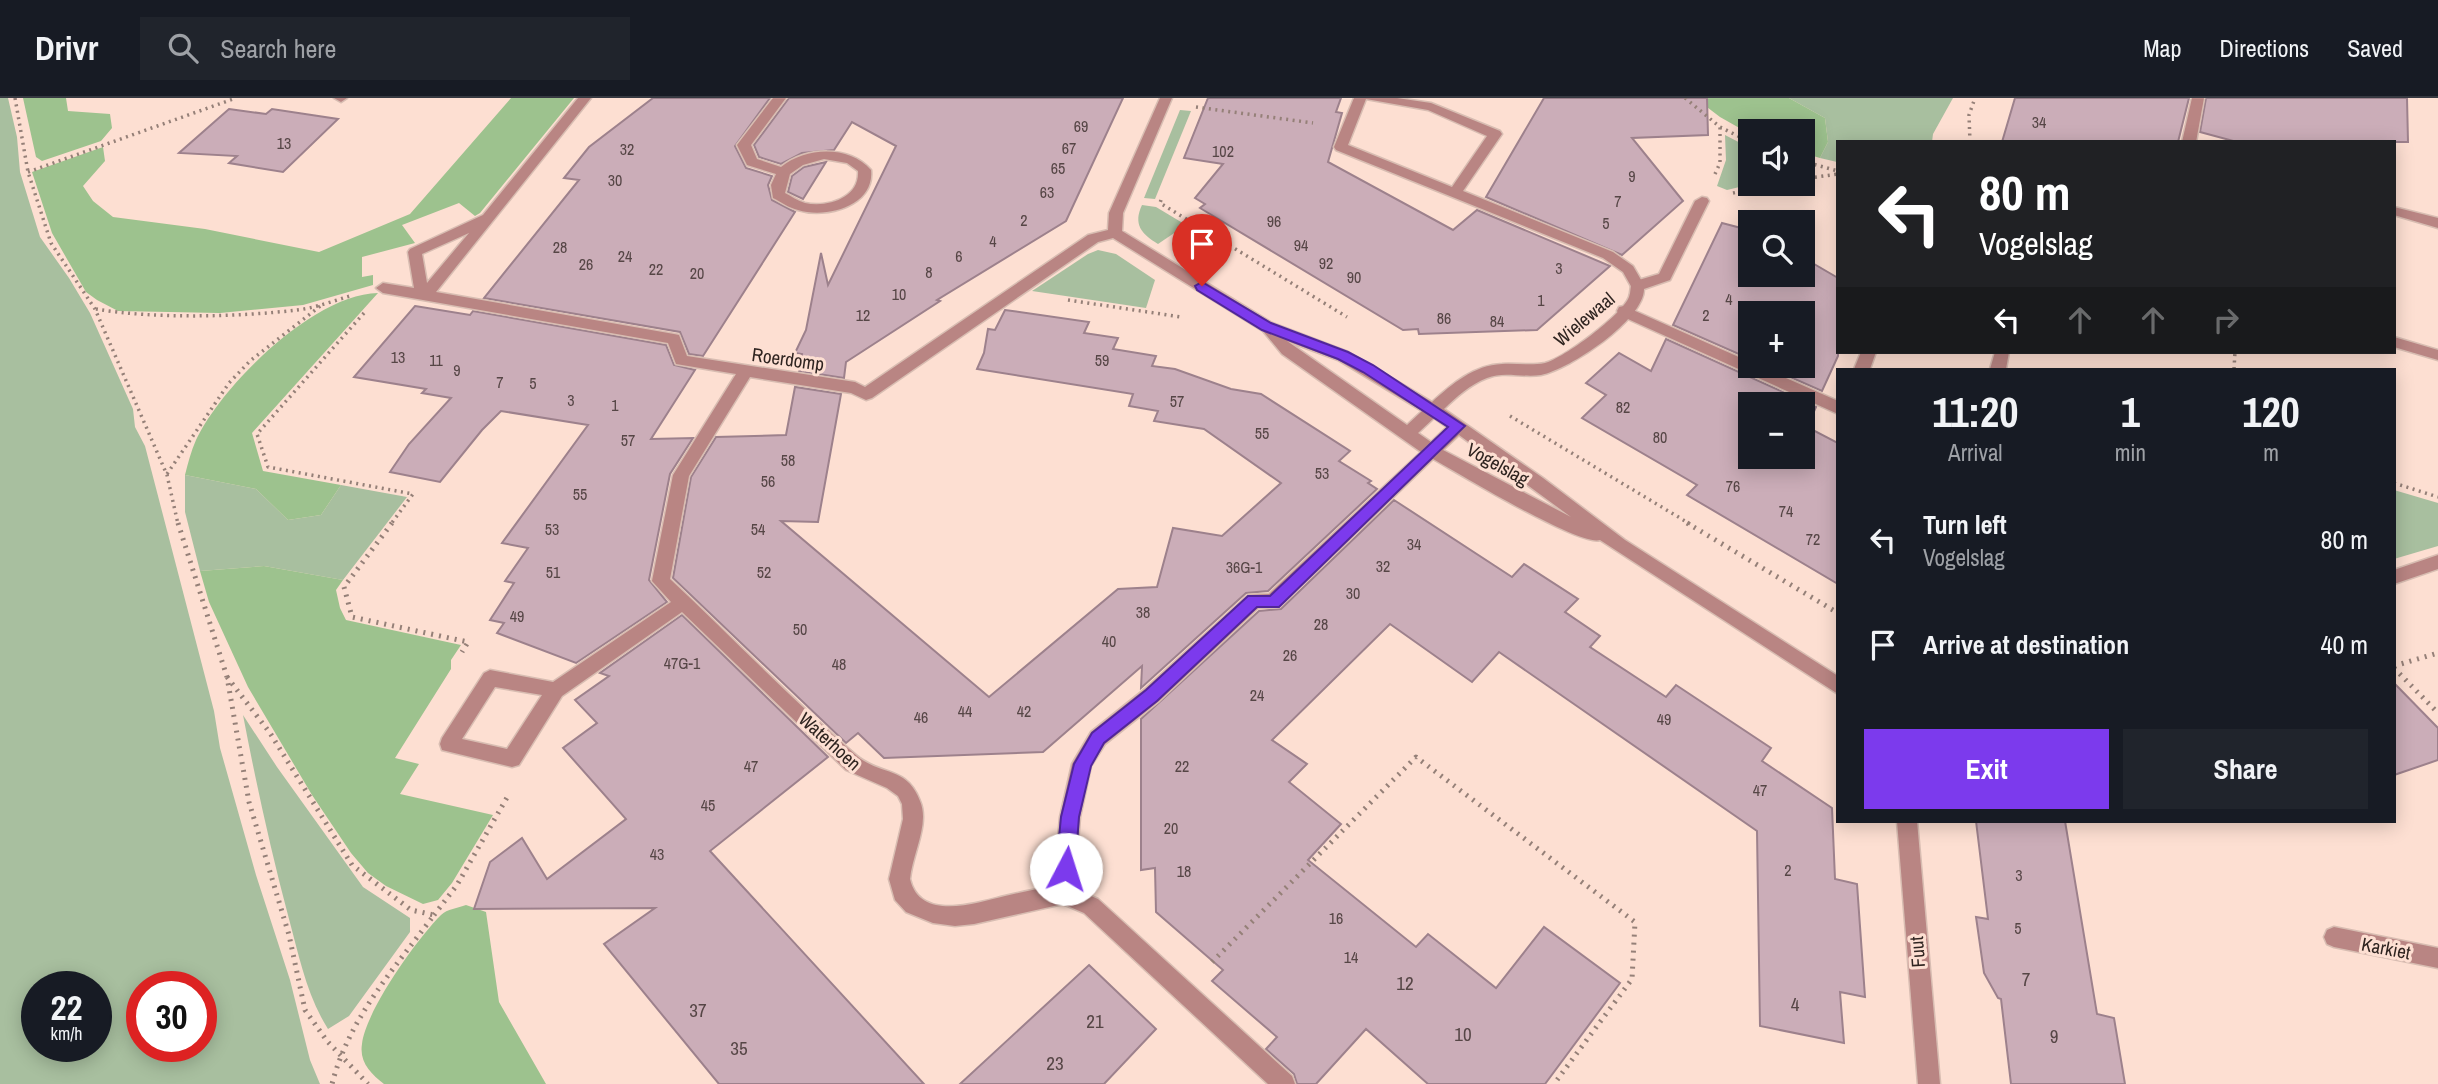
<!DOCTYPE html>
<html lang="en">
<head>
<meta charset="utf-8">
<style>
	:root { --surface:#171b24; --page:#20242c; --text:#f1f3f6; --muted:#9ea1a6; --line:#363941; --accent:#7c3aed }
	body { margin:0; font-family:"Archivo Narrow",sans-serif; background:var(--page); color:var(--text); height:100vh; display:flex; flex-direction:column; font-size:26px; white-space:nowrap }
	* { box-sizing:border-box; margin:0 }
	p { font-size:23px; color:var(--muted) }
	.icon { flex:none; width:38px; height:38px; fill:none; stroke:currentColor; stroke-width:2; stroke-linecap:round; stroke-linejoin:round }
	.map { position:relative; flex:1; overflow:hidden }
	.details { position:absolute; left:1836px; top:270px; width:560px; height:455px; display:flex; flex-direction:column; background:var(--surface); border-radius:0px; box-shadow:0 4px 18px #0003 }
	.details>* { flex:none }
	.top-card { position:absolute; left:1836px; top:42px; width:560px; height:214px; border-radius:0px; box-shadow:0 4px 18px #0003; background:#202124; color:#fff; overflow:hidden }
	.controls { position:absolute; left:1738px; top:21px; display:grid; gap:14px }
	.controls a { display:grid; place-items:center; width:77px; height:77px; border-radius:0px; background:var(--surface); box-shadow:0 4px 18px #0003; font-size:35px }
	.speed { position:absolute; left:21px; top:873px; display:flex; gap:14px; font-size:35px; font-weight:700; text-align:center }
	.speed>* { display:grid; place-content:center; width:91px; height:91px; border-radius:50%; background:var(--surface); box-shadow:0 4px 18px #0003; line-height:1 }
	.speed small { font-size:18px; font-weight:400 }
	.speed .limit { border:10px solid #d22; background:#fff; color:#111 }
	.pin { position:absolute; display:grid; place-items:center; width:60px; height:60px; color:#fff; margin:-72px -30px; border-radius:50% 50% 50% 0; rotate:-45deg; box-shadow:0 0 7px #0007 }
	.pin .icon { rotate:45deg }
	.me { position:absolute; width:77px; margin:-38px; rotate:5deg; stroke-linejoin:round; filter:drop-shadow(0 0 5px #0008) }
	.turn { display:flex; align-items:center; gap:24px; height:147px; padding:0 28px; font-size:32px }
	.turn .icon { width:91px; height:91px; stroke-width:2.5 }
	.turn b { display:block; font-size:49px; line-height:60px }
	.lanes { display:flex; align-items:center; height:66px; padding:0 28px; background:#0003; justify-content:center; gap:35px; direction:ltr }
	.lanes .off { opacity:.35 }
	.eta { display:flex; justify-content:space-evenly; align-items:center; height:119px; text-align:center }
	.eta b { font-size:42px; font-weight:700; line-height:49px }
	.action { display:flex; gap:14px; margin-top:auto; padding:14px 28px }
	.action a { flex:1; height:80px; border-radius:0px; background:var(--accent); color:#fff; font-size:28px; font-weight:700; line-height:80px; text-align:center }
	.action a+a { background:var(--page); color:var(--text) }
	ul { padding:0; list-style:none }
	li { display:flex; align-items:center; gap:21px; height:105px; padding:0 28px }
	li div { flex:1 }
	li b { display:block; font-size:26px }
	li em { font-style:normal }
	header { display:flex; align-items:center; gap:42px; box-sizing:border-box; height:98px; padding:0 35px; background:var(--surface); border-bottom:2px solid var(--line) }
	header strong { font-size:33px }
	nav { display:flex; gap:38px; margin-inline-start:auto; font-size:24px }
	.search { width:490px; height:63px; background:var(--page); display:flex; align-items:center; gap:18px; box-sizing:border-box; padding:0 24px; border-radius:0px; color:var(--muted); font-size:26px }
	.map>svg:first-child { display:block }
</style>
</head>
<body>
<header>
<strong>Drivr</strong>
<div class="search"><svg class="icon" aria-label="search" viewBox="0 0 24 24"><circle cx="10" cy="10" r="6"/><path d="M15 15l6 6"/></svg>Search here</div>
<nav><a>Map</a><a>Directions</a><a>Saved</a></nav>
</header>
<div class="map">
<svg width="2438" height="986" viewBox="0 0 2438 986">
	<rect width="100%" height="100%" fill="#fddfd2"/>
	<g fill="#a8bf9f" fill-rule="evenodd">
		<path d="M0,0H8L17,39L20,74L40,139L69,180L90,215L133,311L135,329L145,348L214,613L220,650L256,777L290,882L310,962L320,986H0ZM37,889H96V948H37ZM142,889H201V948H142Z"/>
		<path d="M1789,0H1953L1933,36L1932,44H1838L1837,64L1820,60L1828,44L1825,20Z"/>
		<path d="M1180,12L1191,13L1155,101L1144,100Z"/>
		<path d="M1725,37L1750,50L1752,86L1727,92L1717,88L1726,62Z"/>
		<path d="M1142,107L1156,109L1186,127L1158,146C1141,136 1133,126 1142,107Z"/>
		<path d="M1098,152L1116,156L1155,182L1146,210L1032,193L1088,156Z"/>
		<path d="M185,377L256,391L288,422L321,417L341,387L407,399L343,482L264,468L200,473L185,414Z"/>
		<path d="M2394,392L2438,405V448L2394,461Z"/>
		<path d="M243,617L277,669L363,789L410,820V834L349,918L328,931C307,898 299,858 289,821C271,753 256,685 243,617Z"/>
	</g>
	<g fill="#9dc28e">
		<path d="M23,0H66L68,13L110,16L112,30L101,43L42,63L36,59Z"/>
		<path d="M511,0H574L480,115L475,118L459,105L402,127L415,145L362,159V179L373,177V187L303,207L220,215L118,213L97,202L86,194L52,135L32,74L103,49L105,63L83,88L93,103L113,119L205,131L319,154L410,116Z"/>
		<path d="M1695,0H1789L1825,20L1828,44L1820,60L1803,55L1802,33H1750V36L1720,19Z"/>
		<path d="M378,195L252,335L263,373L341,387L321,417L288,422L256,391L185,377C188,365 191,353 196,342C222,287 314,196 378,195Z"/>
		<path d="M264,468L343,482L336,492L340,510L346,522L461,547L451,562V571L395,660L419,666L400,696L493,717L452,785L438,802L423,806L386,788L368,775L351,755L312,697L248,589L209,504L200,473Z"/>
		<path d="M466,807L486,814L499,904L546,986H384C371,976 359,964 362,946C366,912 417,841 441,817C447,811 458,810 466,807Z"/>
	</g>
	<g fill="#cbadb8" stroke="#9d818c" stroke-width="2" fill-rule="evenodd">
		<path d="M653,0H770L735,48L746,70L772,78L768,87L772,102L795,114L703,258L689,256L680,234L484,200L579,82L564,80L589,49Z"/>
		<path d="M789,0H1123L1066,123L937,202L940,203L846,264L844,280L799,273L802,256L795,255L806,232L821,155L828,187L896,48L852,24L834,52L802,55L781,66L759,59L754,47Z"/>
		<path d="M1208,0H1341L1336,14L1342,15L1328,64L1453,132L1477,112L1610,168L1537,232L1419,236L1418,231L1403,232L1200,110L1205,106L1195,100L1223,66L1184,60Z"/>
		<path d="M1544,0H1707L1708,37L1632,40L1683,103L1622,157L1486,99Z"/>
		<path d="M2015,0H2189L2178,44H2002Z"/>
		<path d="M2206,0H2407L2408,44H2237L2200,34Z"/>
		<path d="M229,11L266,16L272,11L338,21L283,74L229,65L237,58L179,55Z"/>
		<path d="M826,64L803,101L788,94L792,78L804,69Z"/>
		<path d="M1722,125L1745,131L1748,126L1750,127V177H1802V159L1838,180V258L1822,293L1765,268H1802V215H1750V261L1673,227Z"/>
		<path d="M415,208L470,217L473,213L666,247L674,267L695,272L651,341L693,340L670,376L649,482L667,504L576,565L497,535L504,525L490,522L514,485L505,483L528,450L502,445L588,327L501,313L482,332L440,384L390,374L409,346L451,300L422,295L426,291L354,279Z"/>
		<path d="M1005,212L1089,224L1084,235L1118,240L1113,251L1156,258L1152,268L1175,271L1231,291L1261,296L1350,353L1339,363L1371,383L1368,385L1377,391L1268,493L1246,495L1141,590L1142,568L1043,654L884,660L858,635L846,645L673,480L691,379L716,339L786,337L795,289L841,296L818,424L781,423L989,599L1118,491L1157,489L1173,430L1222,438L1281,385L1204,331L1154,323L1158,313L1129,308L1133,296L977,271L984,255L988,231L995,232Z"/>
		<path d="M1666,241L1816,309L1807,329L1838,345V486L1687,397L1697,387L1582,320L1606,297L1586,285L1619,255L1651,273ZM1750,306H1802V359H1750Z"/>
		<path d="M1394,402L1512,479L1524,466L1578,501L1565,514L1600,538L1590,549L1666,599L1676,587L1771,650L1762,663L1832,710L1835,781L1857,786L1865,899L1840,894L1844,945L1760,928L1757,733L1499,554L1472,584L1390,526L1272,642L1307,666L1289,684L1341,726L1308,762L1416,849L1428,836L1496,890L1544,829L1620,885L1545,986H1428L1366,931L1316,986H1297L1294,976L1266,951L1277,939L1212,883L1223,872L1156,814L1155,770L1141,772V621L1259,513L1281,511Z"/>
		<path d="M682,517L828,659L710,753L924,986H719L604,846L655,810L474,811L490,764L522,740L547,781L626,721L563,650L597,625L575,602L609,578L600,575Z"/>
		<path d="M2394,585L2438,630V662L2394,677Z"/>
		<path d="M1976,723H2065L2097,916L2114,920L2125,986H2011L2001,901L1998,900L1984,875L1976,819L1988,821Z"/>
		<path d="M1089,867L1156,931L1104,986H960Z"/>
	</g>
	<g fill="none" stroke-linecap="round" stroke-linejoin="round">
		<g stroke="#d8bdb2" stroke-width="3">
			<g id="lane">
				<path d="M1354,0H1397L1431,5L1500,33L1502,36L1463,93L1613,154L1633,168L1644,187L1642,190H1632L1623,174L1603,160L1336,52L1334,49ZM1366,1L1428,12L1487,38L1452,89L1348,47Z"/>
				<path d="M1624,208L1750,264V268H1759L1838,303V316L1619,217L1617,213L1619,209Z"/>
				<path d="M1861,254H1876L1870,271H1854Z"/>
				<path d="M1995,254H2009L2006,271H1990Z"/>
			</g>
		</g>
		<g stroke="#d8bdb2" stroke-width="3">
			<g id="street">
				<path d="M334,0H347L341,4Z"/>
				<path d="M578,0H591L436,194L674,236L679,237L687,258L855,284L865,289L1088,137L1108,132L1109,115L1160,0H1172L1123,115L1122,133L1272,225L1348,254L1432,304C1452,286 1474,267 1502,266C1516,265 1531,268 1545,265C1564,260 1622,217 1629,199C1631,194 1630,189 1632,184L1659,176L1695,103L1702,99L1707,100L1709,103L1670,182L1644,191C1644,222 1570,271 1541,277C1523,280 1504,273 1487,280C1471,286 1456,299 1444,311L1543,380L1625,442L1838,578V596L1600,442C1580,449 1458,375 1433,361L1279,509L1258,510L1159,603L1105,646L1091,668L1080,719L1074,791L1098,801L1292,978L1295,986H1268L1084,815L1063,806L974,826L955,828L933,825L906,814L895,802L889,781L903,721L902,706L898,698L887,690L846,672L682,514L562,598L519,667L512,669L442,652L440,646L442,640L484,575L490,572L553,584L671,504L652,483L673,377L736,276L676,266L668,245L383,195L376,190L383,185L414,190L408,154L410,151L483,117ZM469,135L427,185L422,156ZM1113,140L1263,233L1282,256L1421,354L1269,496L1248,497L1145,591L1091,634L1072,666L1060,719L1054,788C1037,791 1021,794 1005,798C976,805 920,824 910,781C912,757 930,726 920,703C907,668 881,678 857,658C792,602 732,539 670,481L689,378L750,279L851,295L866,302L872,300L1098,144ZM1287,243L1338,262L1422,313L1407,327ZM1434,320L1447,329L1431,344L1418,335ZM1459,337L1571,419L1443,352ZM495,589L542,597L507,651L462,641Z"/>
				<path d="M773,0H786L751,47L757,61L781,69C806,49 849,47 871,72C875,108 826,121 798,112C789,110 781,104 773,100L771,87L776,76L747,67L737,47ZM824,61L847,65L858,73C860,100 827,110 805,105C798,103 791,98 785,95L790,76L803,67Z"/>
				<path d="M2192,0H2204L2196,44H2182Z"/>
				<path d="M2394,109L2438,120V130L2394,117Z"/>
				<path d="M2394,239L2438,252V262L2394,249Z"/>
				<path d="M2438,457V471L2394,486V472Z"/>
				<path d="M1897,723H1917L1940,986H1918Z"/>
				<path d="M2334,829L2438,850V870L2334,849L2327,846L2324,839L2327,832Z"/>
			</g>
		</g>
		<g stroke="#958078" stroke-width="3.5" stroke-dasharray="2 4.5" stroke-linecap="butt">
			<path d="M15,0L28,74L51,145L95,211L167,377L178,426"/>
			<path d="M1685,0L1720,29L1750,44"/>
			<path d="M1196,9L1313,25"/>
			<path d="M1970,44L1969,17L1975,0"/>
			<path d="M1802,63L1838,73"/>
			<path d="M28,74L236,0"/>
			<path d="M1715,76L1720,65V29"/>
			<path d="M1802,81L1838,76"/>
			<path d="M1733,95L1776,86"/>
			<path d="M1161,102L1160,105L1347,219"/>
			<path d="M1068,202L1181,219"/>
			<path d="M96,211C153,221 239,219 297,212C315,210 333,203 350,198"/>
			<path d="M364,215L257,336L268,369L413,396L391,426"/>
			<path d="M2234,271L2235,254"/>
			<path d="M1510,318L1690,426"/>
			<path d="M167,376L229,285L250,263L323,206"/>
			<path d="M2394,385L2438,399"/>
		</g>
		<g stroke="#958078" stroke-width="5" stroke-dasharray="2 6" stroke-linecap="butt">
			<path d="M178,425L227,579L249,704L289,837L305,912L327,943L368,986"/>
			<path d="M392,425L344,489L352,519L468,544L462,554"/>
			<path d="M1687,425L1838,515"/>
			<path d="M2394,568L2438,555"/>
			<path d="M2394,570L2438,615"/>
			<path d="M227,579L270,635L352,767L411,812L434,817C394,871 349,920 332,986"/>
			<path d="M434,817L457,787L509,696"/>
			<path d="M1212,864L1416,659L1635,824L1632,881L1554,986"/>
		</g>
		<use href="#lane" fill="#b98583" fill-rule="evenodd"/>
		<use href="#street" fill="#b98583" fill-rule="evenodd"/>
	</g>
	<path fill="#7c3aed" stroke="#51269a" stroke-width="2" d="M1202,184L1271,225L1348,254L1373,267L1465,328L1279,509H1257L1157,603L1104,645L1091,668L1079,719L1075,771L1072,777L1066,779L1059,777L1056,771L1061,719L1074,666L1092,635L1146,592L1248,498H1270L1448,329L1363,274L1338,261L1262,232L1197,192L1195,188Z"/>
	<g text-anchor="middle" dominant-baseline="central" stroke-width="6" stroke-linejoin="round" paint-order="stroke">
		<g font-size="16" fill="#564646">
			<text x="2039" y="24">34</text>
			<text x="1081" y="28">69</text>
			<text x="284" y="45">13</text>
			<text x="1069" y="50">67</text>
			<text x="627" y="51">32</text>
			<text x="1223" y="53">102</text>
			<text x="1058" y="70">65</text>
			<text x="1632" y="78">9</text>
			<text x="615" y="82">30</text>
			<text x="1047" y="94">63</text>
			<text x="1618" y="103">7</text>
			<text x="1024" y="122">2</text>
			<text x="1274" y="123">96</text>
			<text x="1606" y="125">5</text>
			<text x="993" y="143">4</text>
			<text x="1301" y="147">94</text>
			<text x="560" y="149">28</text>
			<text x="625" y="158">24</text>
			<text x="959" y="158">6</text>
			<text x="1326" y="165">92</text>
			<text x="586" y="166">26</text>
			<text x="1559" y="170">3</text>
			<text x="656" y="171">22</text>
			<text x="929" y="174">8</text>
			<text x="697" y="175">20</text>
			<text x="1354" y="179">90</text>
			<text x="899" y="196">10</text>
			<text x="1729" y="201">4</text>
			<text x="1541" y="202">1</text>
			<text x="863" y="217">12</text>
			<text x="1706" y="217">2</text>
			<text x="1444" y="220">86</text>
			<text x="1497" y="223">84</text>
			<text x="398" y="259">13</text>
			<text x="436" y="262">11</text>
			<text x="1102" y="262">59</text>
			<text x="457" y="272">9</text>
			<text x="500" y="284">7</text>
			<text x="533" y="285">5</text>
			<text x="571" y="302">3</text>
			<text x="1177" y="303">57</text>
			<text x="615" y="307">1</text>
			<text x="1623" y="309">82</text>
			<text x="1262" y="335">55</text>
			<text x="1660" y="339">80</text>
			<text x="628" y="342">57</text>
			<text x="788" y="362">58</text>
			<text x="1322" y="375">53</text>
			<text x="768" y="383">56</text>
			<text x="1733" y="388">76</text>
			<text x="580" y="396">55</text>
			<text x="1786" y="413">74</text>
			<text x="552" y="431">53</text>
			<text x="758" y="431">54</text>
			<text x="1813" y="441">72</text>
			<text x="1414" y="446">34</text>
			<text x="1383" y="468">32</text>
			<text x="1244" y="469">36G-1</text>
			<text x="553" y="474">51</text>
			<text x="764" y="474">52</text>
			<text x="1353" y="495">30</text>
			<text x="1143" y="514">38</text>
			<text x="517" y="518">49</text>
			<text x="1321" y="526">28</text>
			<text x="800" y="531">50</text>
			<text x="1109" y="543">40</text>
			<text x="1290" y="557">26</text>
			<text x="682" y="565">47G-1</text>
			<text x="839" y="566">48</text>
			<text x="1257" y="597">24</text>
			<text x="965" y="613">44</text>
			<text x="1024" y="613">42</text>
			<text x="921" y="619">46</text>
			<text x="1664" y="621">49</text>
			<text x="751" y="668">47</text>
			<text x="1182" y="668">22</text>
			<text x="1760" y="692">47</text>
			<text x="708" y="707">45</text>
			<text x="1171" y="730">20</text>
			<text x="657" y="756">43</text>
			<text x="1788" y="772">2</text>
			<text x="1184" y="773">18</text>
			<text x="2019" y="777">3</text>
			<text x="1336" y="820">16</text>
			<text x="2018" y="830">5</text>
			<text x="1351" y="859">14</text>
		</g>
		<g font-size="19" fill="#2f2420" stroke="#fddfd2">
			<text transform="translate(1584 221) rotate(-40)">Wielewaal</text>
			<text transform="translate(788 261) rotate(8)">Roerdomp</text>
			<text transform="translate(1498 366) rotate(29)">Vogelslag</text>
			<text transform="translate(830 643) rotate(42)">Waterhoen</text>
			<text transform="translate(2386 850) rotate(11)">Karkiet</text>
			<text transform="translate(1917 854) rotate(-94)">Fuut</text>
		</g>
		<g font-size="19" fill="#564646">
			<text x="2026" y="881">7</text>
			<text x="1405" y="885">12</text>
			<text x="1795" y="906">4</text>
			<text x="698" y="912">37</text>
			<text x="1095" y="923">21</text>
			<text x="1463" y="936">10</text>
			<text x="2054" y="938">9</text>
			<text x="739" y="950">35</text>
			<text x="1055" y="965">23</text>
		</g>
	</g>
</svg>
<div class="controls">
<a><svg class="icon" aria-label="sound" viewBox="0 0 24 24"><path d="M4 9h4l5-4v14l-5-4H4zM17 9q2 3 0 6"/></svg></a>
<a><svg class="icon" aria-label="search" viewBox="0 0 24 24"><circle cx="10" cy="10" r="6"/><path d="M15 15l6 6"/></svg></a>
<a>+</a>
<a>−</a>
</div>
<div class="speed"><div>22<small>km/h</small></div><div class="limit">30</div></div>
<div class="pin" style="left:1202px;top:188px;background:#d93025"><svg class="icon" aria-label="arrive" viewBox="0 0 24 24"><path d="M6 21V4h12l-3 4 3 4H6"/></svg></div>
<svg class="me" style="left:1066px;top:771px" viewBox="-20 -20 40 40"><circle r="19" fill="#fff"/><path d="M0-13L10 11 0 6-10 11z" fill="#7c3aed"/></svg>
<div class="top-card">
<div class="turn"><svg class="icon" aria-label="left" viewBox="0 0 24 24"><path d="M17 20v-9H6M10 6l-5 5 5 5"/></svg><div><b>80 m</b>Vogelslag</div></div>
<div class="lanes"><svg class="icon" aria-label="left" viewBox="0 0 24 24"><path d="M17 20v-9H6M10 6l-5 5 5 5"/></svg><svg class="icon off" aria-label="ahead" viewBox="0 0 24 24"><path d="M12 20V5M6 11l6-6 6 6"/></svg><svg class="icon off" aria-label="ahead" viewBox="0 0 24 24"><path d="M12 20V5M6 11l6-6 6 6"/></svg><svg class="icon off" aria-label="right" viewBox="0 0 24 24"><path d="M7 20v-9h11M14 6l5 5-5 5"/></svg></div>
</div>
<section class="details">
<div class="eta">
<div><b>11:20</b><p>Arrival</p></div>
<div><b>1</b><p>min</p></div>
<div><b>120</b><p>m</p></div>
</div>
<ul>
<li><svg class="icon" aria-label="left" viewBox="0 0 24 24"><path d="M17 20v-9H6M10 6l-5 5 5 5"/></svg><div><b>Turn left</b><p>Vogelslag</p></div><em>80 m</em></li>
<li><svg class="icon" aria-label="arrive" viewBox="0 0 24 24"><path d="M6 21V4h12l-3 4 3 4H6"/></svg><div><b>Arrive at destination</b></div><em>40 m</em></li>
</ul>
<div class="action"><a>Exit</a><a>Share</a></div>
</section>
</div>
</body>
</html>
